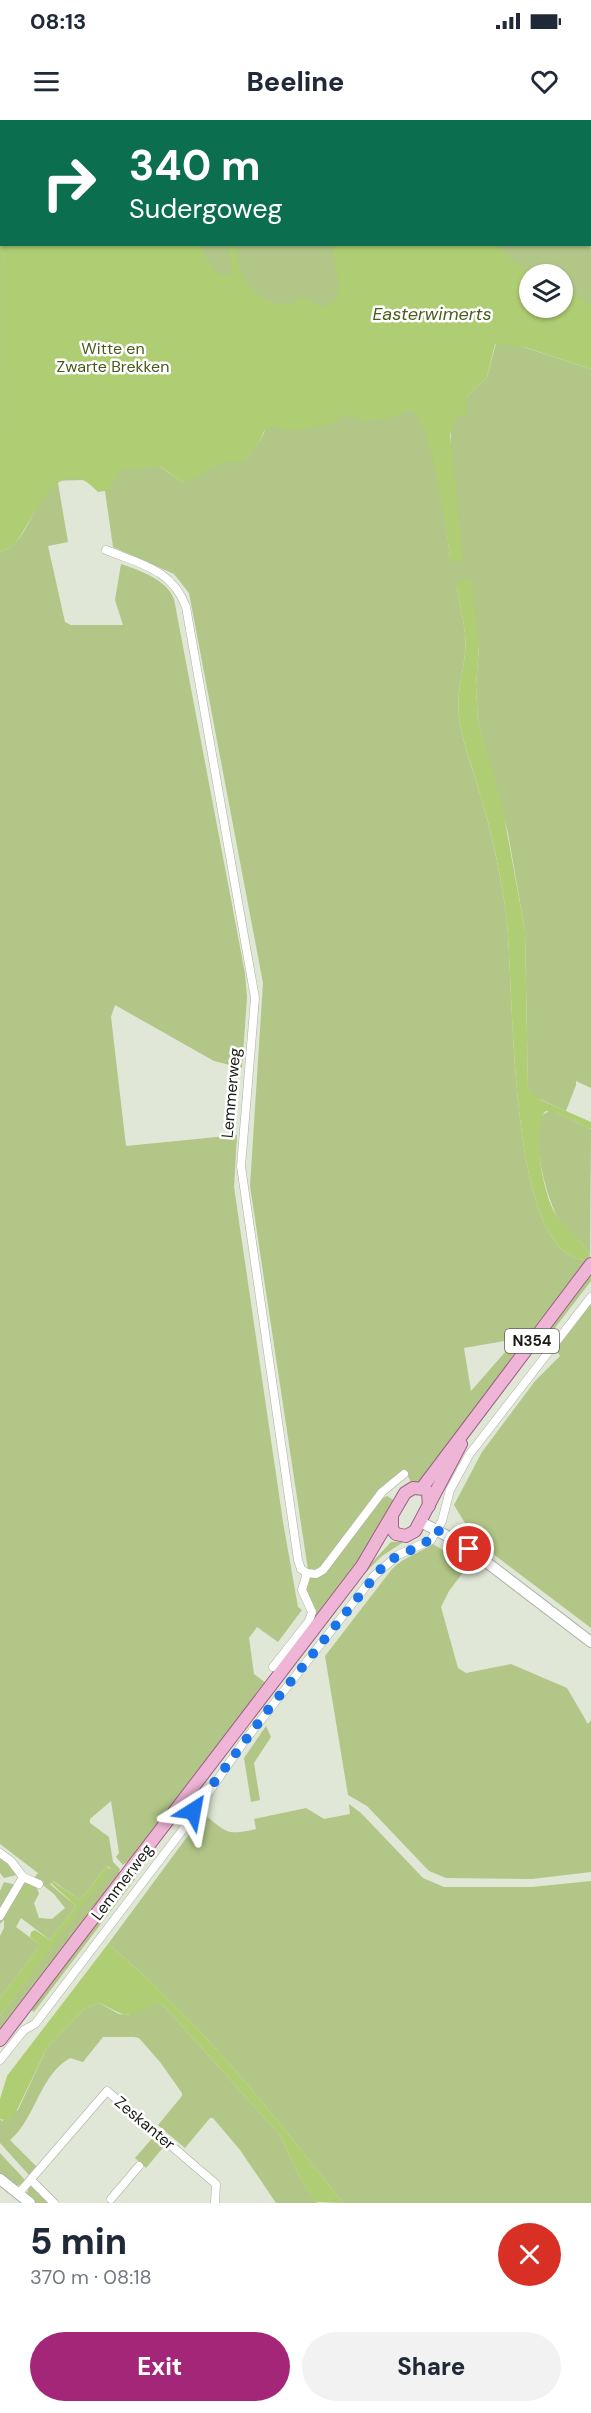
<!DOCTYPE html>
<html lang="en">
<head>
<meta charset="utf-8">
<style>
	:root { --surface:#fff; --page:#f2f2f3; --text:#1f2937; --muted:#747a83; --accent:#a32679 }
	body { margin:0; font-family:"DM Sans",sans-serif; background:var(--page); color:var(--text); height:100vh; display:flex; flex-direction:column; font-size:22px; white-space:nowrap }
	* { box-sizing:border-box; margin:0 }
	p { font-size:20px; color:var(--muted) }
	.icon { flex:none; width:33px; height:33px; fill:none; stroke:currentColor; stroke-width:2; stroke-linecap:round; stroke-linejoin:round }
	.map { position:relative; height:2083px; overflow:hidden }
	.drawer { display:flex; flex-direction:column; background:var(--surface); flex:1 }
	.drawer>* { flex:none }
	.guide { position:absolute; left:0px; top:0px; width:591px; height:126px; box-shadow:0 2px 4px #0004; background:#0b6e4f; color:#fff; overflow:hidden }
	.buttons { position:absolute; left:519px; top:144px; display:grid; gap:12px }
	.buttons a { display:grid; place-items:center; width:54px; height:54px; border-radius:50%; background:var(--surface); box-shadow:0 2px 4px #0004; font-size:30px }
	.pin { position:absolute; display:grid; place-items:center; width:51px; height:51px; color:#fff; margin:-26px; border:3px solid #fff; border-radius:50%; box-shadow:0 2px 6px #0007 }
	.me { position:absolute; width:66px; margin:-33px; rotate:34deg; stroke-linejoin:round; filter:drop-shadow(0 0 4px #0008) }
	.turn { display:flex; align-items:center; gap:21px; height:126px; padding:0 30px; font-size:27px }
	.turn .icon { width:78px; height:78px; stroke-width:2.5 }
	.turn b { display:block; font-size:42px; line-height:51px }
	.round { display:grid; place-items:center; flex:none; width:63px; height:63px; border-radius:32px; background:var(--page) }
	.head { display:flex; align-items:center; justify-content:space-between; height:102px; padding:0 30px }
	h1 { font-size:36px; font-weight:800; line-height:45px }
	.primary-button { display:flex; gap:12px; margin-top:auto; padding:12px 30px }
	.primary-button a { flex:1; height:69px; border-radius:36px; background:var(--accent); color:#fff; font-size:24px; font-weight:800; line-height:69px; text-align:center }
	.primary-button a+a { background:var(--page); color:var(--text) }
	.status { display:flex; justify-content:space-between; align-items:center; height:42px; padding:0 30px; background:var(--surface); direction:ltr }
	.status svg { height:16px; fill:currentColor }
	header { display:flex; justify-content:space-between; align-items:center; height:78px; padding:0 30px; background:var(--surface); font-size:27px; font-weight:800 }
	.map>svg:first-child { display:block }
</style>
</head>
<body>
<div class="status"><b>08:13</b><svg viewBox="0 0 49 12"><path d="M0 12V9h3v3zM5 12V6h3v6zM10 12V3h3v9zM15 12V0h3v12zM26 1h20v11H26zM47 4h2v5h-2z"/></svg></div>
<header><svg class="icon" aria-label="menu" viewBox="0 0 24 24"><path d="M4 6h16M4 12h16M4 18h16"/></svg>Beeline<svg class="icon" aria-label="heart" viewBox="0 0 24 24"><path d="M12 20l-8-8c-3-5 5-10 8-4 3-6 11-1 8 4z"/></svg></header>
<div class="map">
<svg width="591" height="2083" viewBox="0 0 591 2083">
	<rect width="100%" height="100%" fill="#e0e7d6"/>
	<g fill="#b1c687" fill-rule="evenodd">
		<path d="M0,0H591V244L517,225L591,249V968L576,961V965L566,991L535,977L528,970L525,811L508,713L478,601L476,566L479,525L457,466C459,487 468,512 465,533C463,555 456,574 459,596C462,622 472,646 479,671C491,708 499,748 505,786C516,848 503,1137 586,1140L421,1363L412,1364L405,1350L392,1359L323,1446L316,1451L308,1450L250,1066L263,863L189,473L174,454L113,427L105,371L85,360L48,361L7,429C31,415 33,378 58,363L68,422L48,426L65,502L71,505H123L115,480L121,444C141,451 166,459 174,479L245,853L247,877L242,948L214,941L115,885L111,897L126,1026L237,1015L234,1067L283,1402L298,1487L302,1490L278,1522L257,1507L249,1518L254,1554L266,1563L136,1735L123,1745L116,1737L119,1733L111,1681L90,1699V1703L109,1717L113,1742L120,1749L118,1758L0,1913V1896L110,1748L107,1746L80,1780L53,1761L50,1764L76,1786L50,1820L21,1798L16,1807L39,1824V1827L0,1878V1816L4,1808V1800L0,1804V1799L23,1764L26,1762L37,1767L39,1774L34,1783L39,1798L52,1799L65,1788L54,1774L34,1758L38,1753L0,1724V432L7,429L0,427ZM2,2H590V124H2ZM530,154H562V188H530ZM491,222L504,223H496L487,257L466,277L451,305L450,438C446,401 437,321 415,292ZM263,306L266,308L260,321L243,341C218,339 205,353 183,362L160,347L232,336ZM510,1220L513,1223L471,1271L464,1228Z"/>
		<path d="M550,990L591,1009L590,1136C584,1121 569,1114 560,1101C547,1082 531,1019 540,997Z"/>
		<path d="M591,1150V1161L544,1222L540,1217Z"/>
		<path d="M591,1181V1508L476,1421L454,1385L482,1332L535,1261L560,1236L554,1227Z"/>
		<path d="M387,1376L395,1381L374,1421L316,1499L305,1471L308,1459L323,1454L380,1380Z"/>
		<path d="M405,1421L382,1436L364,1454L362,1453L391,1422Z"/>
		<path d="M433,1424L468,1446L449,1471L441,1487L458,1548L466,1553L511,1544L567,1568L588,1604L591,1600V1752L532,1759L446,1758L429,1751L367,1686L348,1675L325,1536L392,1449C404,1437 419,1433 433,1424Z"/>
		<path d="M266,1606L271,1617L254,1643L260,1680L251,1682L244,1638Z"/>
		<path d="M349,1684L361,1693L423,1758L444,1767H532L591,1761V2083H343C271,1991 198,1899 108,1824L204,1694C226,1712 226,1716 256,1709L254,1699L306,1688L324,1699L350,1694Z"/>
		<path d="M0,1735L17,1755L4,1758L0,1753Z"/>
		<path d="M130,1757L135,1759L34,1892L29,1888Z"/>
		<path d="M4,1762L16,1765L0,1792V1771Z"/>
		<path d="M156,1882L165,1887L280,2015L299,2056L317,2083H276L240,2030L213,1998H210L185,2028L158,2005L182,1976V1973L160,1942L139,1918L134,1917H103L83,1942L70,1938C39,1956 36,1998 10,2020L36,2046L29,2055L0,2023V1999L2,2001L18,1990L47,1928L84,1889L99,1883L119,1894L128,1895Z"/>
		<path d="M155,2015L166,2024L146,2048L135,2038Z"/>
		<path d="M0,2033L26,2061L22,2065H15L0,2053Z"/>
		<path d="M32,2065L49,2083H35L27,2075L28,2069Z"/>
	</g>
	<g fill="#afcd72">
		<path d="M1,51L2,124L201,125C201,134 215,154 224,157L232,153L229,127L215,125H236C238,134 238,149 243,157C254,177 283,196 302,176L321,187L334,181L340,170L332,125H497L514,142L533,154H530V188H562L563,170L591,184V249L524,227L495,224L487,257L466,277L467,295L456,296L450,315L463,441L454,442L450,438C447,412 432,301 411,290L393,297L362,301L344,294L333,303L292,311L273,306L264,311L260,321L243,342C213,339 207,356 183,362L159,346L119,350L110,370L98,372C58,327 35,398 16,422C12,427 6,429 0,432Z"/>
		<path d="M467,459L471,462L479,525L476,566L478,601L502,685L525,811L528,970L541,980L591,1002V1009L554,992L546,991C529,1006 544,1075 555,1093C564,1110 583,1119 590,1136L586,1140C503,1137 516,848 505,786C499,747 491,708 479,671C472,645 462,622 459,596C456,574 463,555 465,533C468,512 459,487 457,466L460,461Z"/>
		<path d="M107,1746L110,1750L0,1896V1878L39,1827V1824L30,1817L31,1812L35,1810L50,1820L76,1786L51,1763L52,1761L80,1780Z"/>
		<path d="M29,1765L32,1767L11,1792Z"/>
		<path d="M108,1824C198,1899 271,1991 343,2083L316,2082L299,2056L280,2015L165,1887L157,1883L133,1894L124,1895L99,1883L84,1889L47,1928L14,1996L9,2001L0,1999V1979L7,1956Z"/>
	</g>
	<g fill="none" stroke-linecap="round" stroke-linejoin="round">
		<g stroke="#abb1a1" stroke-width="9">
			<g id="street">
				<path d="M106,430C140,444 172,449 186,487L255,878L241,1046L298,1440L301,1449L307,1453L302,1470L312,1492L309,1501L273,1547"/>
				<path d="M307,1453L316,1454L323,1450L382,1372L404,1354"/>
				<path d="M0,1733L11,1741L23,1757"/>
				<path d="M0,1796L23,1757L39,1764"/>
				<path d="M0,1940L24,1910L35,1904L184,1708L243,1623L374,1456L398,1435L431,1420L442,1401L450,1370L469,1335L591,1177"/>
				<path d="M31,2060L54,2083"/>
				<path d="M19,2073L107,1971L216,2064L215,2083"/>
				<path d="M111,2079L139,2046"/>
			</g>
		</g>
		<g stroke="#abb1a1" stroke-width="12">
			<g id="secondary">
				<path d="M421,1402L464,1425L591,1522"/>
				<path d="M0,2059L30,2083"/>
			</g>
		</g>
		<g stroke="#9c5f82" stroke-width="14">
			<g id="primary">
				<path d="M422,1368L591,1144"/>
				<path d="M392,1398V1409L396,1414L406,1416L415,1411L461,1324"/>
				<path d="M0,1920L362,1446L405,1373L413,1368L425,1369L428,1373L429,1386"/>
			</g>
		</g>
		<use href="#street" stroke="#fff" stroke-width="8"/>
		<use href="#secondary" stroke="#fff" stroke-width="10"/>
		<use href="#primary" stroke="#eeb5d7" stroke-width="12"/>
	</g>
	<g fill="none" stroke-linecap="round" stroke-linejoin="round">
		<path stroke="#1a73e8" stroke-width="10" stroke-dasharray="0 18" d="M193,1691L268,1590L384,1445C401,1430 426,1430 437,1410L469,1429"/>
	</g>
	<g text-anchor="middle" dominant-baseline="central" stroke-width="5" stroke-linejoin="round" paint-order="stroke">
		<rect fill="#fff" stroke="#5e5f5b" stroke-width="1.5" x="505" y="1209" width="54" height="24" rx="4.5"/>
		<g font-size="15" font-weight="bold" fill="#191b15">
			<text x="532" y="1221">N354</text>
		</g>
		<g font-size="16" fill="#485a1b" stroke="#fff">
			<text x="113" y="228">Witte en<tspan x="113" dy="18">Zwarte Brekken</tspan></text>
		</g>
		<g font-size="16" fill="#191b15" stroke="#fff">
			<text transform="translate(231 973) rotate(-85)">Lemmerweg</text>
			<text transform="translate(122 1762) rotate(-53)">Lemmerweg</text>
			<text transform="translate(145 2003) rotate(40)">Zeskanter</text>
		</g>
		<g font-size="18" font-style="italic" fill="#4c5e1f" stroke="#fff">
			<text x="432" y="194">Easterwimerts</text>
		</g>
	</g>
</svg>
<div class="buttons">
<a><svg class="icon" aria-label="layers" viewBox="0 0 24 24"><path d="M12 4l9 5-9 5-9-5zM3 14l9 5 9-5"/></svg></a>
</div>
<div class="pin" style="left:469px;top:1429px;background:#d93025"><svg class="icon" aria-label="arrive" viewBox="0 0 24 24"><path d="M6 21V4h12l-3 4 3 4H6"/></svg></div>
<svg class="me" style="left:193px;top:1691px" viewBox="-20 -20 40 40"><path d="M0-17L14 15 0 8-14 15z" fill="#1a73e8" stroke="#fff" stroke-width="4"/></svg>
<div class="guide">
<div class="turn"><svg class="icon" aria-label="right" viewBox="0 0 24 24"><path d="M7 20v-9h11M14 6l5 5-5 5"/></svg><div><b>340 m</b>Sudergoweg</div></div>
</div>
</div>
<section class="drawer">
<div class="head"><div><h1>5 min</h1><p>370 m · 08:18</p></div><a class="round" style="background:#d93025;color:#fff"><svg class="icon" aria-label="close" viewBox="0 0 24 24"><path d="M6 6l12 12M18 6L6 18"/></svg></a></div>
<div class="primary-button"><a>Exit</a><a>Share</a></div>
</section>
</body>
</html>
